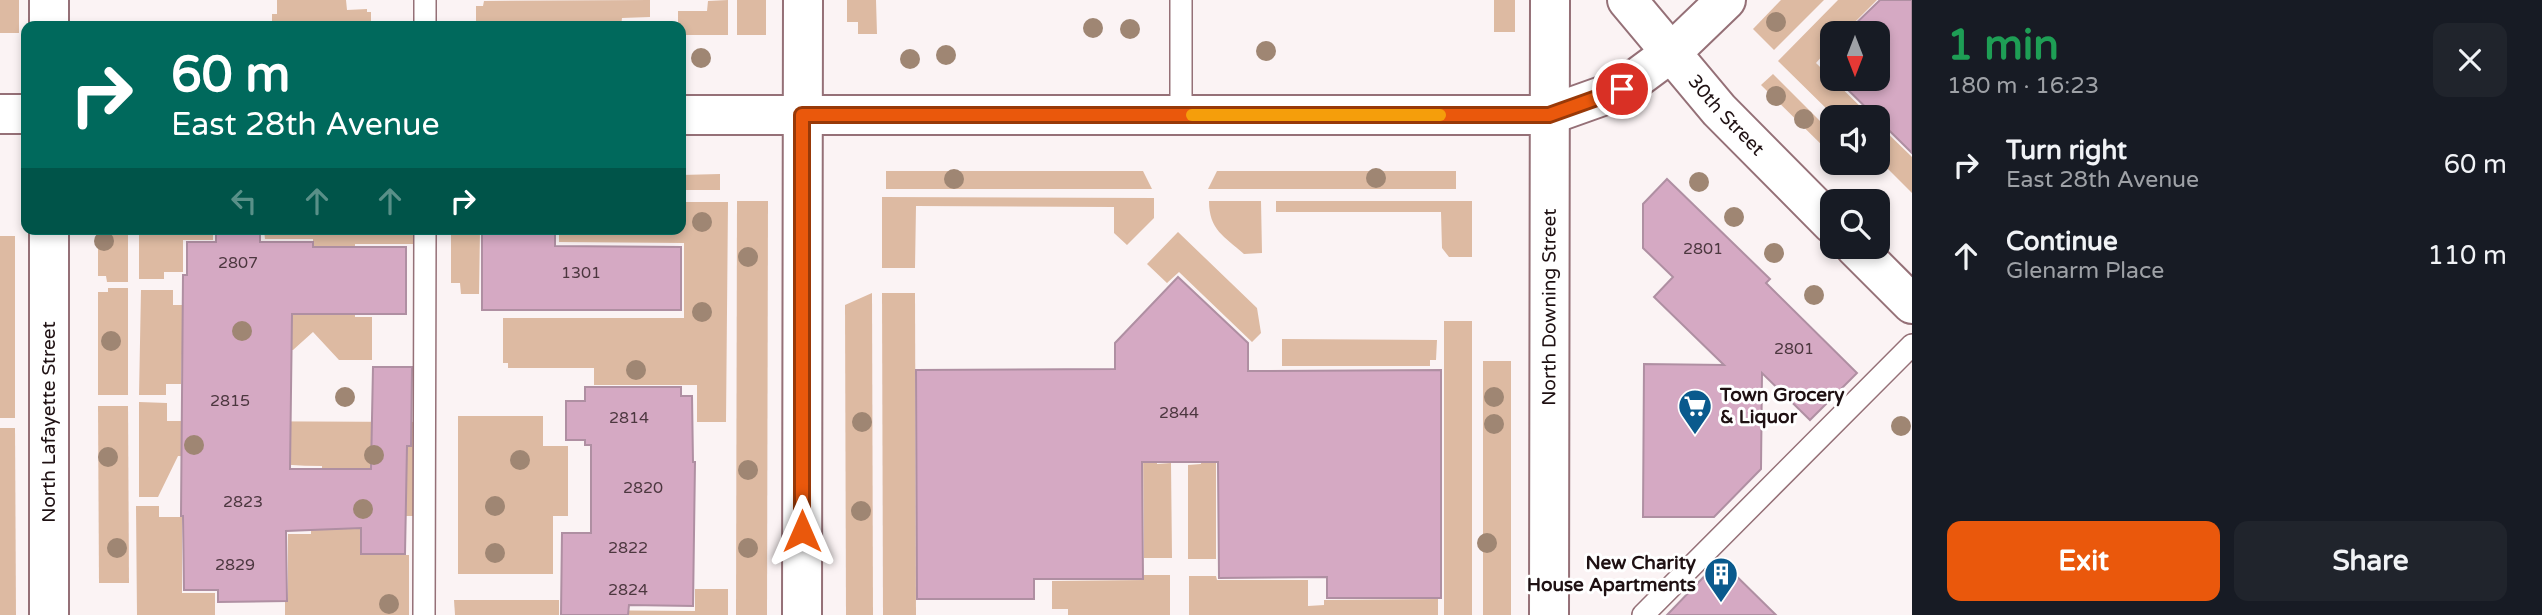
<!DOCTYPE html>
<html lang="en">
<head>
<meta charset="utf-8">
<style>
	:root { --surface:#171b24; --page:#20242c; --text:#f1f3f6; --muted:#9ea1a6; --accent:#ea580c }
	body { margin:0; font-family:"Varela Round",sans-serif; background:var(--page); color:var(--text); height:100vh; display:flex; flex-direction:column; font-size:26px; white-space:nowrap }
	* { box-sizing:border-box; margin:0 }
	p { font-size:23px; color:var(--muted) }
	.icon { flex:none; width:38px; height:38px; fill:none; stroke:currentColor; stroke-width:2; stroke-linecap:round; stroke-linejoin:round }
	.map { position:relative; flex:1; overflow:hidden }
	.panel { display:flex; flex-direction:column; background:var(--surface); width:630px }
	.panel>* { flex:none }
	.top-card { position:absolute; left:21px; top:21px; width:665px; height:214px; border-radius:14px; box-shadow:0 4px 10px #0003; background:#00695c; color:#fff; overflow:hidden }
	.needle { width:46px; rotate:180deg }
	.controls { position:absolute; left:1820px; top:21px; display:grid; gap:14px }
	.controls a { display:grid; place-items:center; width:70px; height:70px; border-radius:14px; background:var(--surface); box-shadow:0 4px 10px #0003; font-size:35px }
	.pin { position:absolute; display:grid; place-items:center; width:60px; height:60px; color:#fff; margin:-30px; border:4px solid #fff; border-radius:50%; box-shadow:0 2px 7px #0007 }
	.me { position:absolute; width:77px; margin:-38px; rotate:0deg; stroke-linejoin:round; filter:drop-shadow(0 0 5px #0008) }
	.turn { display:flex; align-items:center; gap:24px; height:147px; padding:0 35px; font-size:32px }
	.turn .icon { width:91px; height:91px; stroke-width:2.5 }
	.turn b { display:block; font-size:49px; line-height:60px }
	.lanes { display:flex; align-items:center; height:66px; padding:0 35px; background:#0003; justify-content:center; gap:35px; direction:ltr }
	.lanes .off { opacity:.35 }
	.round { display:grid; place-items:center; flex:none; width:74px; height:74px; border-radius:14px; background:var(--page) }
	.headline { display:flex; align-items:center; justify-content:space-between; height:119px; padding:0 35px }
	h1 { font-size:42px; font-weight:700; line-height:52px; color:#1e9e55 }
	.cta { display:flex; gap:14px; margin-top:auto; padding:14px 35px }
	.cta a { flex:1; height:80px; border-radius:14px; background:var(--accent); color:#fff; font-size:28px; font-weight:700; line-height:80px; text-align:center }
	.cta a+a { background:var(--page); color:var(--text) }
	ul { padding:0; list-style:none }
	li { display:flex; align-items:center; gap:21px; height:91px; padding:0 35px }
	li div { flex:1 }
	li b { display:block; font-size:26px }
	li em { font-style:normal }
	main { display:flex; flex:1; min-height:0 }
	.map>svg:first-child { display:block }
</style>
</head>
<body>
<main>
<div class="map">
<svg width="1912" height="615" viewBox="0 0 1912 615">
	<rect width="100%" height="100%" fill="#fbf3f4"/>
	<g fill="#ddbaa2">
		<rect x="0" y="0" width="19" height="33"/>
		<path d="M277,0H346L347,10L367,9V12H371V26H272V14H277Z"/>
		<path d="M650,0V17L622,18L621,26H476V6H483L484,1Z"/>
		<path d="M728,0V35H681V26H678V11H707L708,1Z"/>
		<rect x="737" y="0" width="29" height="35"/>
		<path d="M847,0H876L877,34H858V22H847Z"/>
		<rect x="1494" y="0" width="21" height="32"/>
		<path d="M1781,0H1824L1774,50L1753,29Z"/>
		<path d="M1838,0H1877L1844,33H1832V45L1816,63L1871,117H1835L1778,61Z"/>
		<path d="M1773,74L1832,133V155L1761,85Z"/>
		<path d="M1878,124L1912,157V193L1878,159Z"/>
		<path d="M886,171H1143L1152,189H886Z"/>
		<path d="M1217,171H1456V189H1208Z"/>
		<path d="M720,174V190H681V175Z"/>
		<path d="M882,197L1154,198V218L1127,245L1114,233V207L916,206L915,268H882Z"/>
		<path d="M737,201H768L767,615H736Z"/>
		<path d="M1209,201H1261L1262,253L1244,254C1224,236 1209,230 1209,201Z"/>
		<path d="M1276,201H1472V257H1449L1442,248L1441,212H1276Z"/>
		<path d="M681,202H728L726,422H697V385H594V368H508V363H503V318H684V243L559,242V230H480L479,294H461L460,283H451V229H681Z"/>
		<path d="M98,229H128V282H107L106,276H98Z"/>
		<path d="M139,229H414V244H355V317H372V360H339L313,332L293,350H223V312L313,313V239H265L264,230H213V240H183V272H164V279H139Z"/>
		<path d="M1178,232L1257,308L1261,333L1252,342L1179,272L1167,283L1147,264Z"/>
		<rect x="0" y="236" width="15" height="182"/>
		<path d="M108,288H128V395H98V292H108Z"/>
		<path d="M141,290H173V305H200L220,354L182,353L181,384H166V395H139Z"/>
		<path d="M872,293L873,615H846L845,305Z"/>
		<path d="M882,293H915L916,615H883Z"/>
		<rect x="1444" y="321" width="28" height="294"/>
		<path d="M1282,339L1437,340L1436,360H1430V366H1282Z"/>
		<rect x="1483" y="361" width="28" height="254"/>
		<path d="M139,402L167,403V421L416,422V516H361V555H409V615H285V602H288V534H311V524L322,523V466C274,466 227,456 178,456L158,497H139Z"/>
		<path d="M98,406H128L129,583H99Z"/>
		<path d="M458,416H543V446H568V516H553V574H458Z"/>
		<path d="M0,428H15L16,615H0Z"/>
		<path d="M1143,447H1157V464L1171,463L1172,558H1144Z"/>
		<path d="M1202,449H1216V559H1188V465L1201,464Z"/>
		<path d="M136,506H159V517H182V593H215V615H137Z"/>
		<path d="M1144,575H1170V615H1068V609H1052V581L1144,580Z"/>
		<path d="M1189,576H1216L1217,580H1308V606L1324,605V600L1438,599V615H1189Z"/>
		<path d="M695,589H728V615H562V610L695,611Z"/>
		<path d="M454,600H559V615H455Z"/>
	</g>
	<g fill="#d5a9c3" stroke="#af8fa2" stroke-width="2">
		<path d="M1880,0H1912V153L1837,79H1878V33H1846Z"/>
		<path d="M1667,179L1770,279L1766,283L1857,373L1810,420L1762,373L1761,469L1714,517H1643L1644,364L1724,365L1654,297L1673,277L1643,248V204Z"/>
		<path d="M216,234H260V242H313V247H406V314H292L290,469H371L373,367H412L411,446H407L405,554H361V528L286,531L287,601L218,602V590H184L183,516H181L183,275H187V242H216Z"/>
		<path d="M482,234H555V246L681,247V310H482Z"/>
		<path d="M1178,277L1248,343V371L1441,370V598H1327V577L1219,578L1218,462H1142L1143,579H1034V599H917L916,370L1115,369V343Z"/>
		<path d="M585,387H681V396H692L693,462H695L693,606L629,605L628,615H561L562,533H591V445H585V440H566V401H585Z"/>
		<path d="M1720,560L1776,615H1667Z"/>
	</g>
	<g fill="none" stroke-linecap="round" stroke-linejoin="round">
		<g stroke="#957077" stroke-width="24">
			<g id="service">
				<path d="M1181,0V115"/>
				<path d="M425,26V0"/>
				<path d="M424,615L425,229"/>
				<path d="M1643,615L1912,345"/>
			</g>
		</g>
		<g stroke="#957077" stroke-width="42">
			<g id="minor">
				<path d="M49,0V26"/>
				<path id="s1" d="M1627,0L1719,110L1832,224"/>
				<path d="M1549,115L1622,89L1672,52L1726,0"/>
				<path d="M49,229V615"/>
				<path d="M1855,247L1912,304"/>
				<path d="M802,615L803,0"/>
			</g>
		</g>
		<g stroke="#957077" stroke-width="42">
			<g id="tertiary">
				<path d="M0,114H26"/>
				<path d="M681,115H1549"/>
			</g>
		</g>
		<g stroke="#957077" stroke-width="42">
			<g id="secondary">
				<path id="s2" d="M1549,615L1550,0"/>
			</g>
		</g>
		<use href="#service" stroke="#fff" stroke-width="21"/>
		<use href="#minor" stroke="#fff" stroke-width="38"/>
		<use href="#tertiary" stroke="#fff" stroke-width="38"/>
		<use href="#secondary" stroke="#fff" stroke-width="38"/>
	</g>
	<g fill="#9f8673">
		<circle cx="1776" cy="22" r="10"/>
		<circle cx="1093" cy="28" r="10"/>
		<circle cx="1130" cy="29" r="10"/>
		<circle cx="1266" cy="51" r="10"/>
		<circle cx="946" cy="55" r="10"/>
		<circle cx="701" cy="58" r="10"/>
		<circle cx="910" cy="59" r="10"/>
		<circle cx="1776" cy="96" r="10"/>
		<circle cx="1804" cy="119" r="10"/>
		<circle cx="1376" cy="178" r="10"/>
		<circle cx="954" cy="179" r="10"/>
		<circle cx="1699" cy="182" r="10"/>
		<circle cx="1734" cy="217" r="10"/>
		<circle cx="702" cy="222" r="10"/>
		<circle cx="104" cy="241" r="10"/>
		<circle cx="1774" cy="253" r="10"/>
		<circle cx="748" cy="257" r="10"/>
		<circle cx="1814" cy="295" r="10"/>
		<circle cx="702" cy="312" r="10"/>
		<circle cx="242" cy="331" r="10"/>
		<circle cx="111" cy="341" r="10"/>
		<circle cx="636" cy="370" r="10"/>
		<circle cx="345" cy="397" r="10"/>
		<circle cx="1494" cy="397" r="10"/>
		<circle cx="862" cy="422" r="10"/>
		<circle cx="1494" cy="424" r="10"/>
		<circle cx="1901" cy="426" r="10"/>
		<circle cx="194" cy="445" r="10"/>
		<circle cx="374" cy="455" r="10"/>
		<circle cx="108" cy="457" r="10"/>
		<circle cx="520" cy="460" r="10"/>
		<circle cx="748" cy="470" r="10"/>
		<circle cx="495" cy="506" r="10"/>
		<circle cx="363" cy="509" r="10"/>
		<circle cx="861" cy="511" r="10"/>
		<circle cx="1487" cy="543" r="10"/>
		<circle cx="117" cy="548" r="10"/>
		<circle cx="748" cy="548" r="10"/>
		<circle cx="495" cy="553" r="10"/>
		<circle cx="389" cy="604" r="10"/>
	</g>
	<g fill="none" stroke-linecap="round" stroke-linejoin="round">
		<g stroke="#983908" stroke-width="18">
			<path id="route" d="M802,531V115H1549L1622,89"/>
		</g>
		<use href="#route" stroke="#ea580c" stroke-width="12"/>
		<path stroke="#f59e0b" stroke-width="12" d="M1192,115H1440"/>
	</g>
	<defs>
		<g id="supermarket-pin" transform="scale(1.75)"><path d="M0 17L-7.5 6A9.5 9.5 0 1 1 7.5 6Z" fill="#0a5a8d" stroke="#fff"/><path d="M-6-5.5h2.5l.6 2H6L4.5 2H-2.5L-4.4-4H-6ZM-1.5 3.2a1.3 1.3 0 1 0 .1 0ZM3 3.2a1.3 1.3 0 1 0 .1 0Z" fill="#fff"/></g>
		<g id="building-pin" transform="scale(1.75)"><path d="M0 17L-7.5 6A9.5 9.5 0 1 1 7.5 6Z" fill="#0a5a8d" stroke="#fff"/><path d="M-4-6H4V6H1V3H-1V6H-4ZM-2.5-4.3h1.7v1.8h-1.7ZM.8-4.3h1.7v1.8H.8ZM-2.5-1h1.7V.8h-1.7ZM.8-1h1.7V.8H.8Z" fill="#fff"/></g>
	</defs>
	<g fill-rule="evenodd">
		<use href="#supermarket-pin" x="1695" y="406"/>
		<use href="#building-pin" x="1721" y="574"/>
	</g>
	<g text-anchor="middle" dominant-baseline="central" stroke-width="6" stroke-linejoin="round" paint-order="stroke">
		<g font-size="16" fill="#4c373f">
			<text x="1703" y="249">2801</text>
			<text x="238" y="263">2807</text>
			<text x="581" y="273">1301</text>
			<text x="1794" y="349">2801</text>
			<text x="230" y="401">2815</text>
			<text x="1179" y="413">2844</text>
			<text x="629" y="418">2814</text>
			<text x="643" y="488">2820</text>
			<text x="243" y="502">2823</text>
			<text x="628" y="548">2822</text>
			<text x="235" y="565">2829</text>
			<text x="628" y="590">2824</text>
		</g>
		<g font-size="19" fill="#1f1113" stroke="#fff">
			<text stroke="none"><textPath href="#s1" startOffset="152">30th Street</textPath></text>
			<text stroke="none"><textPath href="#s2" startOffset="308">North Downing Street</textPath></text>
			<text transform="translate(49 422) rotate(-90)">North Lafayette Street</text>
		</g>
		<g font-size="19" font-weight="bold" fill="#1f1113" stroke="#fff" text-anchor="start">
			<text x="1720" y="395">Town Grocery<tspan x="1720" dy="22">&amp; Liquor</tspan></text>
			<text x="1696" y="563" text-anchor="end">New Charity<tspan x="1696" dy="22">House Apartments</tspan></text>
		</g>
	</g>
</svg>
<div class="controls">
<a><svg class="needle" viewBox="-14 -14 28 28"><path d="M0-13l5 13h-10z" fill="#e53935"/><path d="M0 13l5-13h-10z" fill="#9ea1a6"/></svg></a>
<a><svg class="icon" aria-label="sound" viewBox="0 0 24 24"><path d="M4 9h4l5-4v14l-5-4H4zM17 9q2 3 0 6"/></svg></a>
<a><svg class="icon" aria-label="search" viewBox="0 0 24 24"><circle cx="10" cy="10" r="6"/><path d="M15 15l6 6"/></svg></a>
</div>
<div class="pin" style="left:1622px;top:89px;background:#d93025"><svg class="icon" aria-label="arrive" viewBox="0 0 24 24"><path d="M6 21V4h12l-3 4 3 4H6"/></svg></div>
<svg class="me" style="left:802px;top:531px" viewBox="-20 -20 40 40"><path d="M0-17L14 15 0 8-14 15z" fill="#ea580c" stroke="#fff" stroke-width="4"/></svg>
<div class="top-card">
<div class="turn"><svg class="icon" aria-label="right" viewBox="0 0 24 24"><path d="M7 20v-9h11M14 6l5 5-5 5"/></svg><div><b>60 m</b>East 28th Avenue</div></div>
<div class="lanes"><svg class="icon off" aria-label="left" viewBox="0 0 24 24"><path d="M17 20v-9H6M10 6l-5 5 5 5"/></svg><svg class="icon off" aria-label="ahead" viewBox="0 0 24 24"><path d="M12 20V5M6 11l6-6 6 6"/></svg><svg class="icon off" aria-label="ahead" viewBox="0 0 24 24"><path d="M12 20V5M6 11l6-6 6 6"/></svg><svg class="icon" aria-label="right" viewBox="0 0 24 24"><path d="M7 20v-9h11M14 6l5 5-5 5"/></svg></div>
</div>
</div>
<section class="panel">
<div class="headline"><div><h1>1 min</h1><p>180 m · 16:23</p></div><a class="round"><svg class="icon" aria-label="close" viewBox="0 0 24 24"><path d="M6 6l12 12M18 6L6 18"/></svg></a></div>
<ul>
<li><svg class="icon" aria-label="right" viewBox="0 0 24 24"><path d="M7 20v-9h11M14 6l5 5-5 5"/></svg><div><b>Turn right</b><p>East 28th Avenue</p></div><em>60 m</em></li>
<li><svg class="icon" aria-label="ahead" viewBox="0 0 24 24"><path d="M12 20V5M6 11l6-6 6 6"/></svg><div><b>Continue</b><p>Glenarm Place</p></div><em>110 m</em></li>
</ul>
<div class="cta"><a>Exit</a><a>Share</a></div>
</section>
</main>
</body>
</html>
